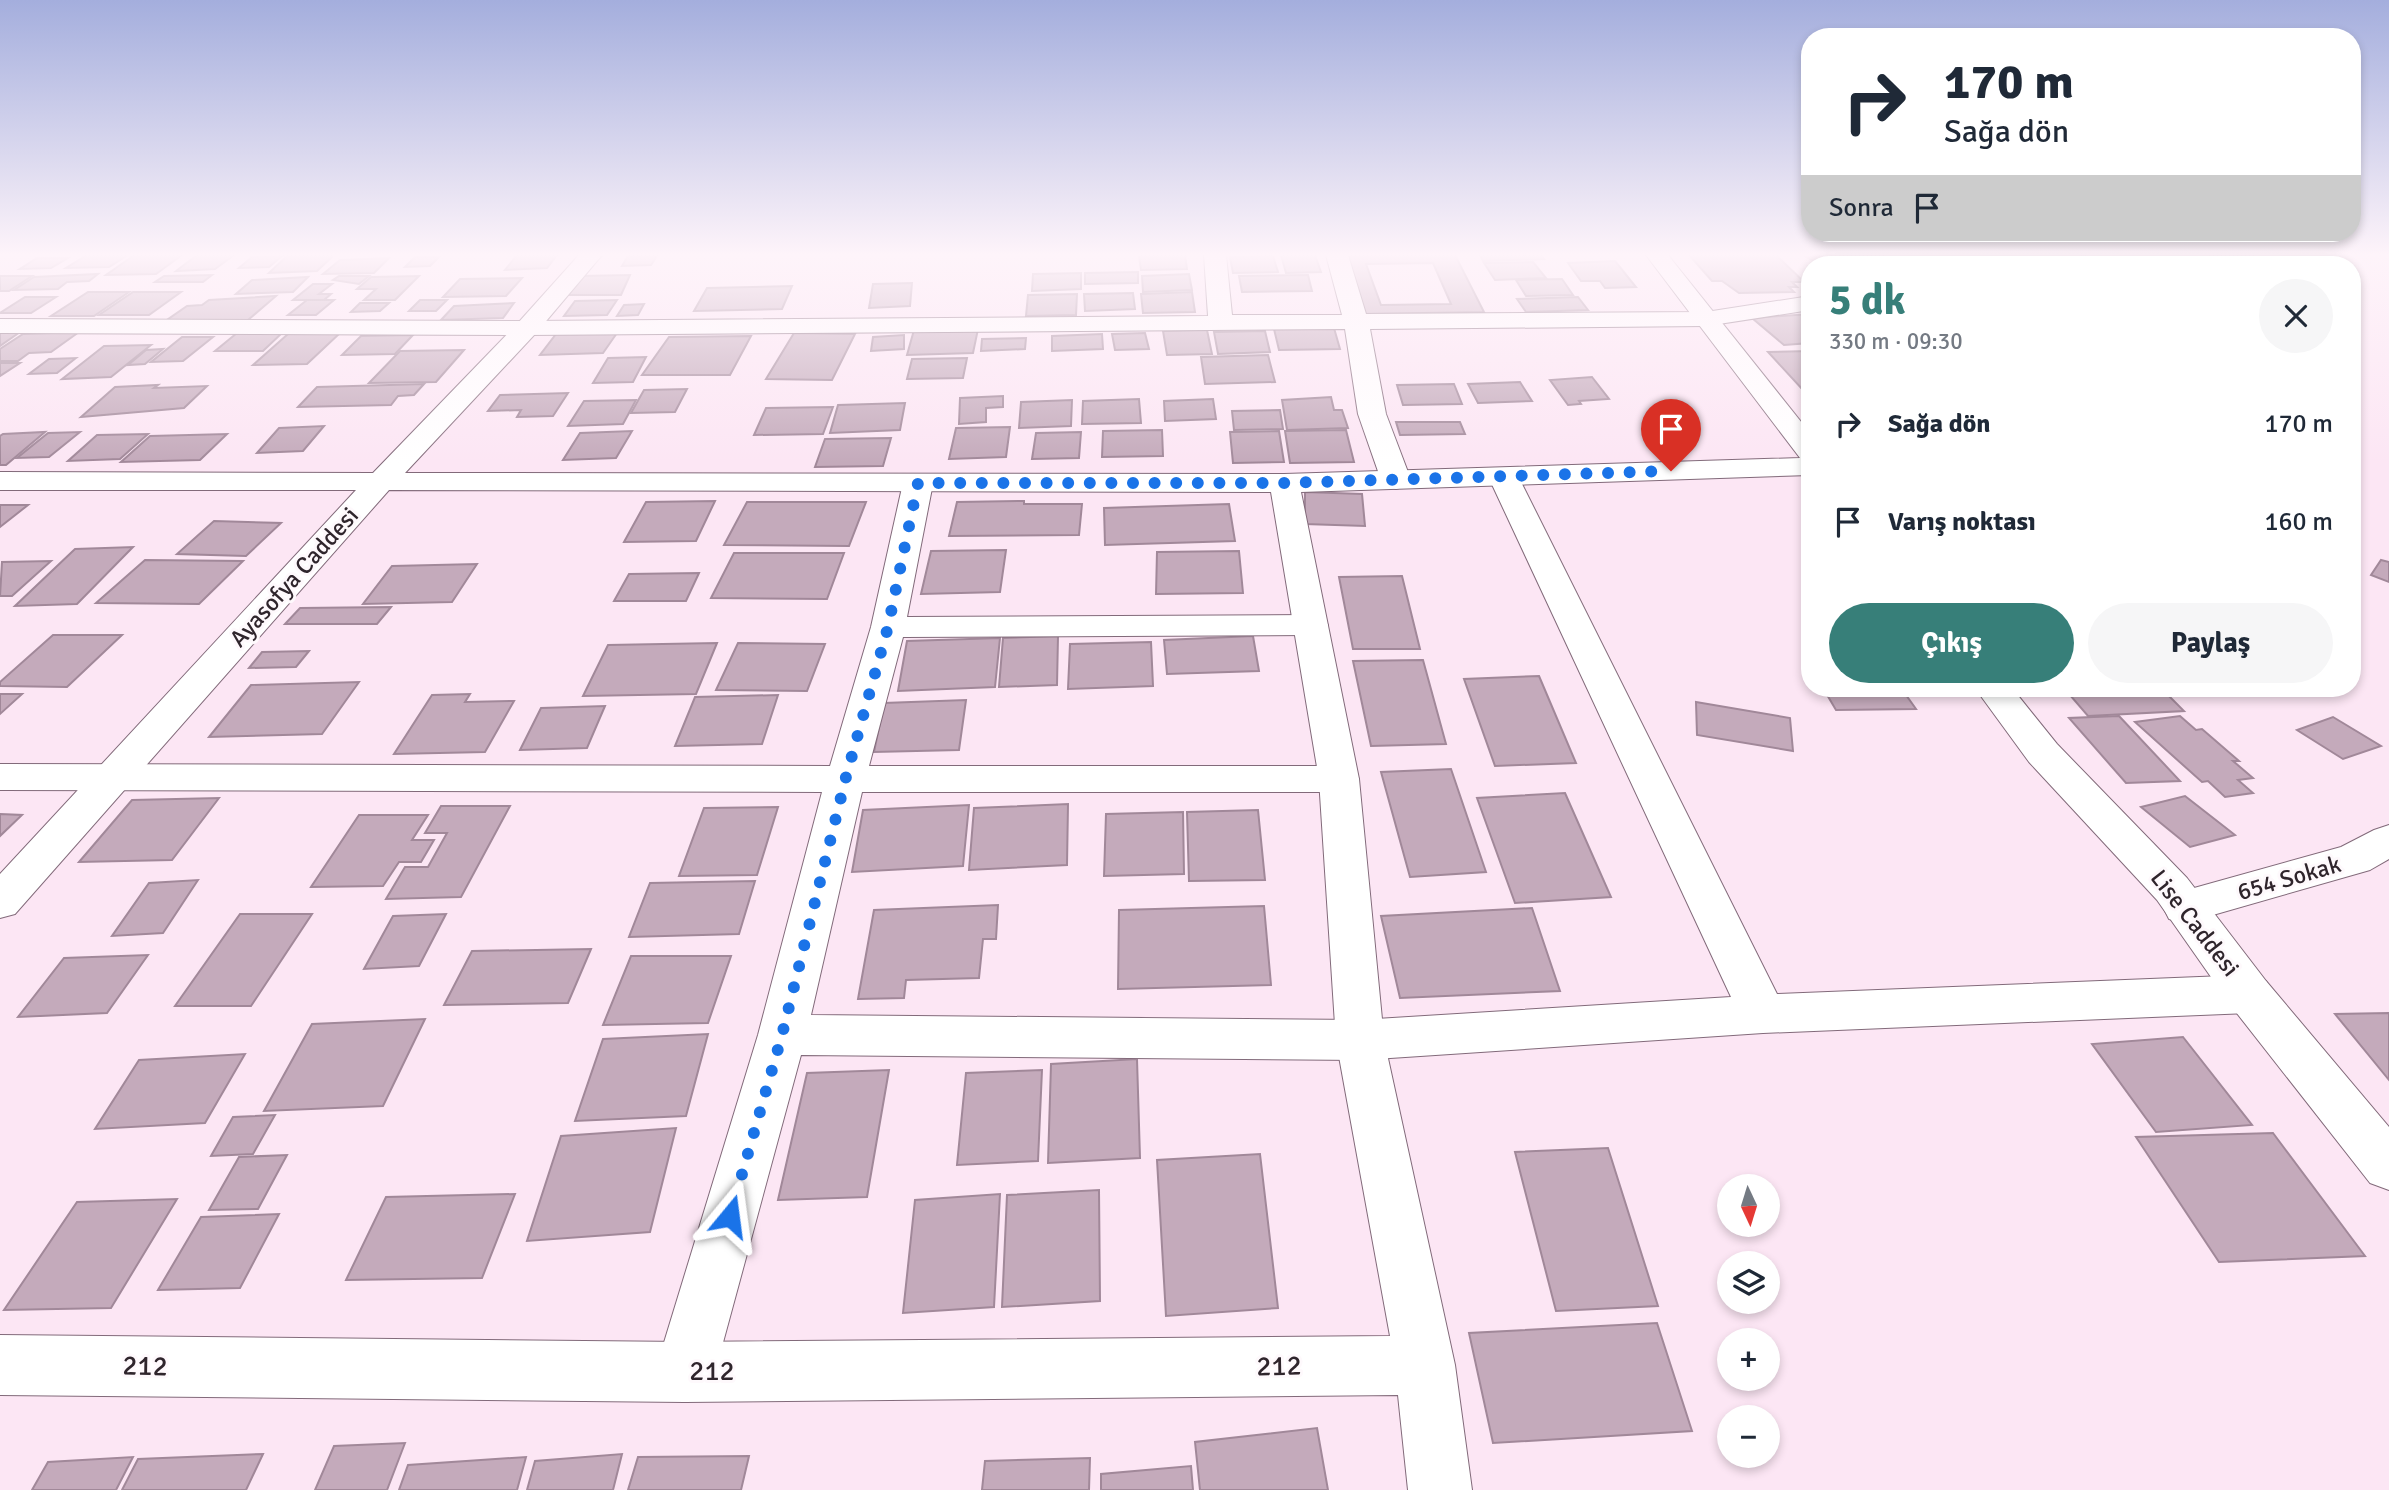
<!DOCTYPE html>
<html lang="tr">
<head>
<meta charset="utf-8">
<style>
	:root { --surface:#fff; --page:#f6f6f7; --text:#1f2937; --muted:#747a83; --accent:#377f79 }
	body { margin:0; font-family:Signika,sans-serif; background:var(--page); color:var(--text); height:100vh; display:flex; flex-direction:column; font-size:26px; white-space:nowrap }
	* { box-sizing:border-box; margin:0 }
	p { font-size:23px; color:var(--muted) }
	.icon { flex:none; width:38px; height:38px; fill:none; stroke:currentColor; stroke-width:2; stroke-linecap:round; stroke-linejoin:round }
	.map { position:relative; flex:1; overflow:hidden }
	.side { position:absolute; left:1801px; top:256px; width:560px; height:441px; display:flex; flex-direction:column; background:var(--surface); border-radius:28px; box-shadow:0 4px 10px #0003 }
	.side>* { flex:none }
	.hud { position:absolute; left:1801px; top:28px; width:560px; height:214px; border-radius:28px; box-shadow:0 4px 10px #0003; background:#fff; color:var(--text); overflow:hidden }
	.needle { width:46px; rotate:176deg }
	.fabs { position:absolute; left:1717px; top:1174px; display:grid; gap:14px }
	.fabs a { display:grid; place-items:center; width:63px; height:63px; border-radius:50%; background:var(--surface); box-shadow:0 4px 10px #0003; font-size:35px }
	.pin { position:absolute; display:grid; place-items:center; width:60px; height:60px; color:#fff; margin:-72px -30px; border-radius:50% 50% 50% 0; rotate:-45deg; box-shadow:0 0 7px #0007 }
	.pin .icon { rotate:45deg }
	.me { position:absolute; width:77px; margin:-38px; rotate:16deg; stroke-linejoin:round; filter:drop-shadow(0 0 5px #0008) }
	.turn { display:flex; align-items:center; gap:24px; height:147px; padding:0 28px; font-size:32px }
	.turn .icon { width:91px; height:91px; stroke-width:2.5 }
	.turn b { display:block; font-size:49px; line-height:60px }
	.then { display:flex; align-items:center; height:66px; padding:0 28px; background:#0003; gap:14px; font-size:26px }
	.round { display:grid; place-items:center; flex:none; width:74px; height:74px; border-radius:37px; background:var(--page) }
	.head { display:flex; align-items:center; justify-content:space-between; height:119px; padding:0 28px }
	h1 { font-size:42px; font-weight:800; line-height:52px; color:var(--accent) }
	.button { display:flex; gap:14px; margin-top:auto; padding:14px 28px }
	.button a { flex:1; height:80px; border-radius:42px; background:var(--accent); color:#fff; font-size:28px; font-weight:800; line-height:80px; text-align:center }
	.button a+a { background:var(--page); color:var(--text) }
	ul { padding:0; list-style:none }
	li { display:flex; align-items:center; gap:21px; height:98px; padding:0 28px }
	li div { flex:1 }
	li b { display:block; font-size:26px }
	li em { font-style:normal }
	.map>svg:first-child { display:block }
</style>
</head>
<body>
<div class="map">
<svg width="2389" height="1490" viewBox="0 0 2389 1490">
	<rect width="100%" height="100%" fill="#fce6f4"/>
	<g fill="#c4aabb" stroke="#a18899" stroke-width="2" fill-rule="evenodd">
		<path d="M87,255H128L109,267L66,268Z"/>
		<path d="M182,255L156,274L106,275L133,256Z"/>
		<path d="M197,255H234L215,269L176,271Z"/>
		<path d="M334,255L317,271L269,273L287,256Z"/>
		<path d="M517,255H557L547,268L505,270Z"/>
		<path d="M1185,255L1187,269L1141,270L1139,256Z"/>
		<path d="M1281,255H1315L1321,272L1286,273Z"/>
		<path d="M1455,255L1484,312L1362,314L1344,256ZM1433,263L1451,304L1381,305L1366,264Z"/>
		<path d="M1480,255H1541L1544,259L1483,261Z"/>
		<path d="M1689,255H1776L1804,282H1792L1797,287H1789L1794,292L1739,293L1722,281H1712Z"/>
		<path d="M1832,255H1881L1898,264H1818L1807,257Z"/>
		<path d="M2207,255H2253L2269,264H2223Z"/>
		<path d="M282,256L269,267L239,268L252,257Z"/>
		<path d="M628,256H657L651,265L622,266Z"/>
		<path d="M1273,256L1278,272L1233,273L1230,257Z"/>
		<path d="M415,257H439L430,266L405,267Z"/>
		<path d="M37,258H68L51,268L20,269Z"/>
		<path d="M389,258L374,273L323,274L340,260Z"/>
		<path d="M1615,261L1636,287L1605,288L1600,281H1581L1568,263Z"/>
		<path d="M1533,262L1546,278L1495,280L1484,263Z"/>
		<path d="M1138,272V283L1085,284V273Z"/>
		<path d="M1081,273V289L1032,291L1033,274Z"/>
		<path d="M98,274L89,281L67,282L58,289L14,290L34,277Z"/>
		<path d="M1189,274L1192,290L1143,292L1142,276Z"/>
		<path d="M212,275L203,282H155L164,276Z"/>
		<path d="M630,275L621,295H567L580,276Z"/>
		<path d="M1308,275L1312,291L1242,292L1239,276Z"/>
		<path d="M0,276H32L9,291H0Z"/>
		<path d="M339,276H369L359,284L333,280Z"/>
		<path d="M419,276L395,300H364L376,289H357L371,277Z"/>
		<path d="M308,277L293,292L236,294L252,280Z"/>
		<path d="M522,278L506,296L443,297L460,279Z"/>
		<path d="M1562,279L1573,295L1526,296L1516,280Z"/>
		<path d="M912,283L910,306L869,308L873,284Z"/>
		<path d="M313,284H332L319,294H331L324,300H293Z"/>
		<path d="M792,286L782,309L694,311L707,288Z"/>
		<path d="M88,292H129L94,316H51Z"/>
		<path d="M133,292H181L149,315H99Z"/>
		<path d="M1192,292L1195,312L1143,313L1141,294Z"/>
		<path d="M1133,293L1135,309L1085,311L1084,294Z"/>
		<path d="M1077,294L1076,315L1026,316L1028,295Z"/>
		<path d="M276,296L248,320L164,322L187,306L202,305L209,300Z"/>
		<path d="M25,297H56L31,313H0Z"/>
		<path d="M1578,297L1588,310L1526,312L1517,299Z"/>
		<path d="M307,300H334L316,315H288Z"/>
		<path d="M420,300H447L436,311H409Z"/>
		<path d="M617,300L607,315L564,316L575,301Z"/>
		<path d="M360,303H389L380,311L351,312Z"/>
		<path d="M514,303L503,318L441,320L454,306Z"/>
		<path d="M644,304L638,315L617,316L624,305Z"/>
		<path d="M1810,314V343L1784,345L1752,318Z"/>
		<path d="M1334,328L1340,349L1279,350L1274,329Z"/>
		<path d="M978,329L973,353L907,355L914,330Z"/>
		<path d="M1207,330L1212,354L1167,355L1163,331Z"/>
		<path d="M1265,331L1270,352L1218,354L1214,332Z"/>
		<path d="M0,332H20L0,346Z"/>
		<path d="M79,332L51,352L29,353L18,361H0V349L23,334Z"/>
		<path d="M283,332L263,351H215L237,333Z"/>
		<path d="M340,333L307,364L253,365L288,334Z"/>
		<path d="M617,333L603,353L540,355L556,334Z"/>
		<path d="M794,333L855,334L832,380L766,379Z"/>
		<path d="M1145,333L1149,349L1115,350L1112,334Z"/>
		<path d="M1102,334L1103,349L1052,351V336Z"/>
		<path d="M413,335L395,354L342,355L361,336Z"/>
		<path d="M904,335V349L871,351L873,337Z"/>
		<path d="M751,336L730,375H642L669,337Z"/>
		<path d="M182,337H213L183,361L151,362Z"/>
		<path d="M1026,338L1025,349L981,351L982,339Z"/>
		<path d="M151,345L111,377L62,379L104,346Z"/>
		<path d="M163,349L145,364L128,365L146,350Z"/>
		<path d="M464,350L436,382L369,383L400,351Z"/>
		<path d="M1810,351V390H1803L1768,352Z"/>
		<path d="M1268,355L1275,382L1205,384L1201,357Z"/>
		<path d="M646,357L633,382L593,383L608,358Z"/>
		<path d="M76,358L57,373L29,374L49,359Z"/>
		<path d="M967,358L963,378L907,379L912,359Z"/>
		<path d="M0,363H20L0,376Z"/>
		<path d="M1592,377L1609,399L1579,401L1581,404L1568,405L1550,380Z"/>
		<path d="M1520,382L1532,401L1478,403L1468,384Z"/>
		<path d="M424,384L414,395L398,396L391,405L298,407L317,387Z"/>
		<path d="M1454,384L1462,404L1403,405L1397,385Z"/>
		<path d="M158,385L154,388L207,386L184,408L81,417L115,387Z"/>
		<path d="M687,389L675,412L631,413L644,390Z"/>
		<path d="M568,393L553,416L517,417L521,410L488,411L500,395Z"/>
		<path d="M1003,396V407L986,408V422L959,424L960,398Z"/>
		<path d="M1331,397L1334,410H1342L1348,428L1287,430L1282,400Z"/>
		<path d="M1139,399L1141,423L1082,424L1083,401Z"/>
		<path d="M1213,399L1216,419L1165,421L1164,401Z"/>
		<path d="M636,400L623,424L568,426L584,401Z"/>
		<path d="M1072,400L1071,426L1019,428L1021,402Z"/>
		<path d="M905,403L900,430L830,433L838,405Z"/>
		<path d="M833,407L823,434L754,435L766,408Z"/>
		<path d="M1280,410L1283,429L1234,430L1232,411Z"/>
		<path d="M1396,422H1460L1465,434L1400,435Z"/>
		<path d="M324,426L303,451L257,453L279,428Z"/>
		<path d="M1010,427L1006,457L949,459L956,428Z"/>
		<path d="M1162,430L1163,456L1102,457L1103,431Z"/>
		<path d="M1346,430L1354,462L1290,463L1285,431Z"/>
		<path d="M632,431L616,458L563,460L580,433Z"/>
		<path d="M1279,431L1284,462L1233,463L1230,432Z"/>
		<path d="M45,432L6,465H0V436L3,434Z"/>
		<path d="M80,432L49,457L17,458L48,433Z"/>
		<path d="M1081,432L1079,458L1032,459L1036,433Z"/>
		<path d="M148,434L120,459L68,461L97,435Z"/>
		<path d="M227,434L200,460L121,462L150,436Z"/>
		<path d="M891,438L883,466L815,467L825,439Z"/>
		<path d="M1305,492L1362,494L1365,526L1305,524Z"/>
		<path d="M715,501L696,541L624,542L646,502Z"/>
		<path d="M1024,501V504H1082L1079,535L949,536L957,502Z"/>
		<path d="M747,502H866L849,546L724,545Z"/>
		<path d="M1229,504L1235,541L1105,545L1104,508Z"/>
		<path d="M0,505H28L0,527Z"/>
		<path d="M214,521L281,523L246,556L177,554Z"/>
		<path d="M133,547L77,604L15,606L75,549Z"/>
		<path d="M1006,550L1000,592L921,594L931,551Z"/>
		<path d="M1239,551L1243,593L1156,594L1157,552Z"/>
		<path d="M734,553H844L827,599L711,598Z"/>
		<path d="M145,560L243,561L199,604L96,603Z"/>
		<path d="M2381,560L2389,562V582L2371,575Z"/>
		<path d="M51,561L12,596H0L2,562Z"/>
		<path d="M477,564L452,602L363,604L392,566Z"/>
		<path d="M699,573L686,601H614L629,574Z"/>
		<path d="M1402,576L1420,649H1353L1339,577Z"/>
		<path d="M391,607L377,624H285L300,608Z"/>
		<path d="M53,635H122L67,687L0,686V682Z"/>
		<path d="M1058,636L1057,685L999,687L1003,638Z"/>
		<path d="M1253,636L1259,671L1167,674L1164,640Z"/>
		<path d="M1000,638L995,687L898,691L907,641Z"/>
		<path d="M1151,642L1153,686L1068,689L1070,644Z"/>
		<path d="M717,643L696,694L583,696L608,645Z"/>
		<path d="M738,643L825,644L807,691L716,690Z"/>
		<path d="M309,651L296,667L249,668L262,652Z"/>
		<path d="M1423,660L1446,744L1371,746L1353,661Z"/>
		<path d="M1539,676L1576,763L1495,766L1464,679Z"/>
		<path d="M359,682L322,734L209,737L251,685Z"/>
		<path d="M1823,688H1901L1916,709L1836,710Z"/>
		<path d="M2163,690L2184,711L2088,716L2069,694Z"/>
		<path d="M0,694H22L0,714Z"/>
		<path d="M470,694L465,702L514,701L485,752L394,754L432,695Z"/>
		<path d="M778,695L762,744L675,746L695,697Z"/>
		<path d="M966,700L959,750L874,752L884,703Z"/>
		<path d="M1696,702L1790,718L1793,751L1697,735Z"/>
		<path d="M605,706L587,748L520,750L541,708Z"/>
		<path d="M2119,716L2180,781L2126,783L2069,718Z"/>
		<path d="M2180,716L2196,730L2202,729L2239,761H2233L2253,778L2238,780L2253,793L2225,797L2208,781L2202,782L2135,722Z"/>
		<path d="M2333,717L2381,746L2343,759L2297,730Z"/>
		<path d="M1451,769L1486,872L1410,877L1381,772Z"/>
		<path d="M1565,793L1611,897L1515,903L1477,798Z"/>
		<path d="M2185,796L2235,835L2190,847L2141,807Z"/>
		<path d="M219,798L172,860L79,862L132,800Z"/>
		<path d="M1068,804L1067,865L969,870L974,808Z"/>
		<path d="M969,805L963,866L852,872L863,810Z"/>
		<path d="M441,806H510L461,897L386,899L405,867H428L447,833H425Z"/>
		<path d="M778,807L757,875L679,876L704,808Z"/>
		<path d="M1258,810L1265,880L1189,881L1187,812Z"/>
		<path d="M1183,812L1184,874L1104,876L1106,814Z"/>
		<path d="M0,814L22,815L0,836Z"/>
		<path d="M359,815H428L412,840H434L421,862H399L383,886L311,887Z"/>
		<path d="M198,880L163,933L112,936L149,883Z"/>
		<path d="M755,881L739,934L629,937L650,883Z"/>
		<path d="M998,905L996,939H983L979,978L906,980L904,998L858,999L874,910Z"/>
		<path d="M1264,906L1271,985L1118,989L1119,910Z"/>
		<path d="M1532,908L1560,991L1400,998L1381,916Z"/>
		<path d="M240,914H312L251,1006H175Z"/>
		<path d="M446,914L419,966L364,969L393,916Z"/>
		<path d="M591,949L568,1003L444,1005L472,951Z"/>
		<path d="M148,955L107,1013L18,1017L64,958Z"/>
		<path d="M631,956H731L708,1023L603,1025Z"/>
		<path d="M2389,1013V1080L2335,1014Z"/>
		<path d="M425,1019L383,1106L264,1111L312,1024Z"/>
		<path d="M708,1034L686,1116L575,1121L603,1039Z"/>
		<path d="M2183,1037L2252,1125L2156,1132L2092,1044Z"/>
		<path d="M245,1054L205,1123L95,1129L139,1060Z"/>
		<path d="M1137,1059L1140,1158L1048,1163L1051,1064Z"/>
		<path d="M889,1070L867,1197L778,1200L807,1073Z"/>
		<path d="M1042,1070L1038,1161L957,1165L966,1073Z"/>
		<path d="M275,1115L253,1154L211,1156L233,1117Z"/>
		<path d="M676,1128L650,1232L527,1241L561,1136Z"/>
		<path d="M2273,1133L2365,1256L2219,1262L2136,1137Z"/>
		<path d="M1608,1148L1658,1306L1556,1311L1515,1152Z"/>
		<path d="M1260,1154L1278,1308L1166,1316L1157,1160Z"/>
		<path d="M287,1155L258,1209L209,1210L239,1157Z"/>
		<path d="M1099,1190L1100,1301L1002,1307L1007,1195Z"/>
		<path d="M515,1194L482,1278L346,1280L386,1197Z"/>
		<path d="M1000,1194L994,1307L903,1313L915,1200Z"/>
		<path d="M177,1199L111,1308L4,1310L77,1202Z"/>
		<path d="M279,1214L240,1288L158,1290L201,1217Z"/>
		<path d="M1657,1323L1692,1431L1493,1443L1469,1333Z"/>
		<path d="M1317,1428L1328,1490H1200L1195,1442Z"/>
		<path d="M405,1443L387,1490H315L334,1446Z"/>
		<path d="M263,1454L246,1490H122L138,1459Z"/>
		<path d="M622,1454L613,1490H527L535,1461Z"/>
		<path d="M749,1456L741,1490H628L638,1457Z"/>
		<path d="M133,1457L116,1490H32L48,1462Z"/>
		<path d="M526,1457L517,1490H399L408,1465Z"/>
		<path d="M1090,1458L1089,1490H982L985,1461Z"/>
		<path d="M1191,1466L1193,1490H1101V1474Z"/>
	</g>
	<g fill="none" stroke-linecap="round" stroke-linejoin="round">
		<g stroke="#826a7a" stroke-width="2">
			<g id="minor">
				<path d="M1204,255H1226L1232,315H1342L1326,255H1348L1366,314L1706,312L1810,296V310L1706,326L1370,329L1386,414L1411,480L1406,486L1396,489L1386,486L1381,480L1358,414L1345,329L527,335L0,333V319L527,321L1208,316Z"/>
				<path d="M2092,255H2152L2149,260L2121,264H2061L2064,259Z"/>
				<path d="M1504,469L1514,472L1519,478L1777,994L2249,975L2266,981L2272,994L2266,1007L2249,1013L1763,1033L1360,1060L801,1055L715,1372L706,1393L685,1402L664,1393L655,1372L758,1035L822,792L0,790V764L830,766L871,627L903,483L908,477L918,474L928,477L933,483L907,617L1311,615L1323,618L1328,625L1323,632L1311,635L903,637L869,766H1339L1353,770L1359,779L1353,788L1339,792H862L811,1015L1360,1020L1731,997L1489,478L1494,472Z"/>
				<path d="M2389,825V859L2370,870L2185,923L2169,919L2163,907L2169,895L2341,847L2374,830Z"/>
			</g>
		</g>
		<g stroke="#826a7a" stroke-width="2">
			<g id="tertiary">
				<path d="M579,255H602L536,333L405,473L1284,474L1800,458L1646,255H1668L1810,433V475L1301,492L1359,779L1384,1040L1455,1365L1472,1490H1408L1398,1395L685,1402L0,1395V1335L685,1342L1390,1336L1336,1040L1319,779L1271,492L389,490L15,914L0,918V874L356,490H0V472L373,473L518,323Z"/>
				<path d="M1975,688H2012L2057,744L2187,878L2266,981L2389,1127V1190L2370,1183L2232,1007L2157,900L2029,762Z"/>
			</g>
		</g>
		<use href="#minor" fill="#fff" fill-rule="evenodd"/>
		<use href="#tertiary" fill="#fff" fill-rule="evenodd"/>
	</g>
	<linearGradient id="sky" x2="0" y2="1"><stop stop-color="#a4aedd"/><stop offset="0.55" stop-color="#fef4fa"/><stop offset="1" stop-color="#fef4fa" stop-opacity="0"/></linearGradient>
	<rect width="2389" height="463" fill="url(#sky)"/>
	<g fill="none" stroke-linecap="round" stroke-linejoin="round">
		<path stroke="#1a73e8" stroke-width="12" stroke-dasharray="0 21.6" d="M730,1216L782,1035L846,777L888,627L918,483H1284L1671,471"/>
	</g>
	<g text-anchor="middle" dominant-baseline="central" stroke-width="6" stroke-linejoin="round" paint-order="stroke">
		<g font-size="24" fill="#2f252c" stroke="#fef9fc">
			<text transform="translate(294 577) rotate(-48)">Ayasofya Caddesi</text>
			<text transform="translate(2289 878) rotate(-16)">654 Sokak</text>
			<text transform="translate(2195 923) rotate(52)">Lise Caddesi</text>
		</g>
		<g font-size="28" fill="#2f252c" stroke="#fef9fc">
			<text transform="translate(145 1366) rotate(1)">212</text>
			<text transform="translate(1279 1366) rotate(-1)">212</text>
			<text x="712" y="1371">212</text>
		</g>
	</g>
</svg>
<div class="fabs">
<a><svg class="needle" viewBox="-14 -14 28 28"><path d="M0-13l5 13h-10z" fill="#e53935"/><path d="M0 13l5-13h-10z" fill="#747a83"/></svg></a>
<a><svg class="icon" aria-label="layers" viewBox="0 0 24 24"><path d="M12 4l9 5-9 5-9-5zM3 14l9 5 9-5"/></svg></a>
<a>+</a>
<a>−</a>
</div>
<div class="pin" style="left:1671px;top:471px;background:#d93025"><svg class="icon" aria-label="arrive" viewBox="0 0 24 24"><path d="M6 21V4h12l-3 4 3 4H6"/></svg></div>
<svg class="me" style="left:730px;top:1216px" viewBox="-20 -20 40 40"><path d="M0-17L14 15 0 8-14 15z" fill="#1a73e8" stroke="#fff" stroke-width="4"/></svg>
<div class="hud">
<div class="turn"><svg class="icon" aria-label="right" viewBox="0 0 24 24"><path d="M7 20v-9h11M14 6l5 5-5 5"/></svg><div><b>170 m</b>Sağa dön</div></div>
<div class="then">Sonra<svg class="icon" aria-label="arrive" viewBox="0 0 24 24"><path d="M6 21V4h12l-3 4 3 4H6"/></svg></div>
</div>
<section class="side">
<div class="head"><div><h1>5 dk</h1><p>330 m · 09:30</p></div><a class="round"><svg class="icon" aria-label="close" viewBox="0 0 24 24"><path d="M6 6l12 12M18 6L6 18"/></svg></a></div>
<ul>
<li><svg class="icon" aria-label="right" viewBox="0 0 24 24"><path d="M7 20v-9h11M14 6l5 5-5 5"/></svg><div><b>Sağa dön</b></div><em>170 m</em></li>
<li><svg class="icon" aria-label="arrive" viewBox="0 0 24 24"><path d="M6 21V4h12l-3 4 3 4H6"/></svg><div><b>Varış noktası</b></div><em>160 m</em></li>
</ul>
<div class="button"><a>Çıkış</a><a>Paylaş</a></div>
</section>
</div>
</body>
</html>
